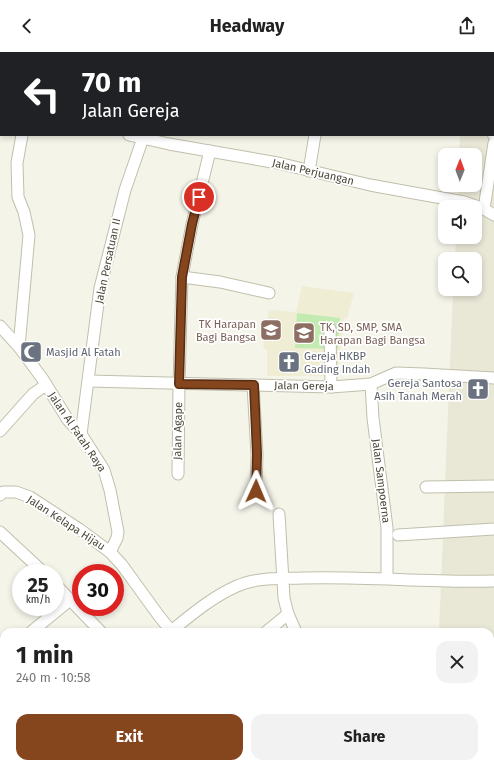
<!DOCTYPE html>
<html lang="en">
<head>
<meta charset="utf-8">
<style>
	:root { --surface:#fff; --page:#f2f2f2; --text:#222; --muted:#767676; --accent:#85451d }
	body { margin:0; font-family:"Fira Sans",sans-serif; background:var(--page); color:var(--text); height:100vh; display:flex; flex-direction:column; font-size:15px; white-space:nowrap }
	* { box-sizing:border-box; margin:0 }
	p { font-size:13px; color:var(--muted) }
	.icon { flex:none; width:22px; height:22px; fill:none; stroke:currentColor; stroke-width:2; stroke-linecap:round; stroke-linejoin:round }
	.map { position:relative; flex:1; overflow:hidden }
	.drawer { position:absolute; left:0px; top:576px; width:494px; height:140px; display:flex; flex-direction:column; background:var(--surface); border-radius:12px 12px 0 0; box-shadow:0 2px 6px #0003 }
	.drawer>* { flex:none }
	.banner { position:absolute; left:0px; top:0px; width:494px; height:84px; box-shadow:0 2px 6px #0003; background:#202124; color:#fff; overflow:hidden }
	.needle { width:26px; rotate:1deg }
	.tools { position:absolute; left:438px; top:96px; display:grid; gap:8px }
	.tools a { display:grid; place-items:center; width:44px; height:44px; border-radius:8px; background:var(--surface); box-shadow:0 2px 6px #0003; font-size:20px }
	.speed { position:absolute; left:12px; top:512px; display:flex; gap:8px; font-size:20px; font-weight:700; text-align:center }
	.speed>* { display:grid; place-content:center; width:52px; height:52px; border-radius:50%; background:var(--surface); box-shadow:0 2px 6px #0003; line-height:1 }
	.speed small { font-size:10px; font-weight:400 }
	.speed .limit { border:6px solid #d22; background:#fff; color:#111 }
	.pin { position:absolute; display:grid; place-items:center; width:34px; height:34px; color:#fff; margin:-17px; border:2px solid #fff; border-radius:50%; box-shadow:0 1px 4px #0007 }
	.me { position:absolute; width:44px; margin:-22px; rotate:1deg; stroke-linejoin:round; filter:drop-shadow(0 0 3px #0008) }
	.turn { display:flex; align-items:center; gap:14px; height:84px; padding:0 16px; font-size:18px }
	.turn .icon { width:52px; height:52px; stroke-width:2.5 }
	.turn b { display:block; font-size:28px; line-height:34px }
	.round { display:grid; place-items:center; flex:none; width:42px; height:42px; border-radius:12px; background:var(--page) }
	.head { display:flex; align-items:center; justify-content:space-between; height:68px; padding:0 16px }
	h1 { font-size:24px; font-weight:700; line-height:30px }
	.action { display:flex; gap:8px; margin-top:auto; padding:8px 16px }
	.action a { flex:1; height:46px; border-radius:12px; background:var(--accent); color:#fff; font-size:16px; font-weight:700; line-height:46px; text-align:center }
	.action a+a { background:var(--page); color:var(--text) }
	header { display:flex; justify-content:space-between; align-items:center; height:52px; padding:0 16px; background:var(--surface); font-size:18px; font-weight:700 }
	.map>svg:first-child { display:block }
</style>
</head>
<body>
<header><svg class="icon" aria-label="back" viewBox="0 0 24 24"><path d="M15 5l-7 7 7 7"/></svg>Headway<svg class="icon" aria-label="share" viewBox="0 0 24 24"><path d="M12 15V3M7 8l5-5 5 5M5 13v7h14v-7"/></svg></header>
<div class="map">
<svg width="494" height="716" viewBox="0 0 494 716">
	<rect width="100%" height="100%" fill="#f5f4e9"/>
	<path fill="#e9e8d7" d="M463,0H494V716H433L434,712H490V580H439L453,237H475V207H455L456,185H475V155H457L458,133H475V103H459L460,83H493V1H463Z"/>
	<path fill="#efedd3" d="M302,234L354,241L347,266L344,267L338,324H267V298L263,296L269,258L296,260Z"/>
	<path fill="#c3eab1" d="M297,261L340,266L338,297L295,296Z"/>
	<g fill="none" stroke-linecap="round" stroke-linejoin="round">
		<g stroke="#c1bfab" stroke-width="13">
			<g id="street">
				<path d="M130,0L140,1"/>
				<path d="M192,0L198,1"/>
				<path d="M14,1V0"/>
				<path d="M113,1V0"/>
				<path d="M159,1L160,0"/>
				<path d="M328,1V0"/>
				<path d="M0,49H1"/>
				<path d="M493,55H494"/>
				<path d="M493,82L494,83"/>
				<path d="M129,83L169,92L278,111L370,133L464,150L484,157L494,163"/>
				<path d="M309,119L315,83"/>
				<path d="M484,157L494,91"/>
				<path d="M182,225L220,230L269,241"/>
				<path d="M0,274L19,295L42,326L68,368L81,382L104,418L110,438L118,480L117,486L110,500"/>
				<path d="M330,277L331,335"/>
				<path d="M19,295L29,183L24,160L18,145L17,111L22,83"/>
				<path d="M89,329L331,335L371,332L396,321L424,322L494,326"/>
				<path d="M371,332L373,366L387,476V526"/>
				<path d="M253,333L257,402L256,439"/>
				<path d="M0,379L33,342L46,333"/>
				<path d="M81,382L100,236L125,138L144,83"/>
				<path d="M178,422L179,332L182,225L192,172L210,99"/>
				<path d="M426,435L494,434"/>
				<path d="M0,443L3,440H16L30,445L79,477L110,500L122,513L159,564L172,580"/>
				<path d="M279,462L284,546L288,562L296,580"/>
				<path d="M0,480L44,521"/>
				<path d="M398,483L494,477"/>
				<path d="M55,532L101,580"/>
				<path d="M31,580L70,548"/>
				<path d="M170,580C191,563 212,545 237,534C257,525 282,527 303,526C367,524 430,531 494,529"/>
				<path d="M266,580L288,562"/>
				<path d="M490,621H494"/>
				<path d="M490,678H494"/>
				<path d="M39,712L40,716"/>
				<path d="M227,712L231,716"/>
				<path d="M272,712L277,716"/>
				<path d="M115,716L121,714"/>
				<path d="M154,716L155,712"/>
				<path d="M353,716V712"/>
			</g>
		</g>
		<use href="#street" stroke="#fff" stroke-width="11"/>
	</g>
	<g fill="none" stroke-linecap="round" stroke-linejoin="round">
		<g stroke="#562d13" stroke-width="10">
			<path id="route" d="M199,145L192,172L182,225L179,332L254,333L257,402L256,439"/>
		</g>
		<use href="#route" stroke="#85451d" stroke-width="7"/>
	</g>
	<defs>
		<g id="school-square" transform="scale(1.15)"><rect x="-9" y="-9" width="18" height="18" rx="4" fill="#8d6e63" stroke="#fff"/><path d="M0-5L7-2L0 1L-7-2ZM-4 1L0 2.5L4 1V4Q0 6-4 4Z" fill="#fff"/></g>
		<g id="mosque-square" transform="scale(1.15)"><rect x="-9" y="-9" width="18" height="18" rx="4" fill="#6b7280" stroke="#fff"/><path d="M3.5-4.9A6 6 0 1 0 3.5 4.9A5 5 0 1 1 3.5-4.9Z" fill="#fff"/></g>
		<g id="church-square" transform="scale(1.15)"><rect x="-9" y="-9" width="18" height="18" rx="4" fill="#6b7280" stroke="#fff"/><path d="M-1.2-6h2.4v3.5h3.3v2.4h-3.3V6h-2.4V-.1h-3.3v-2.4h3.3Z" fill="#fff"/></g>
	</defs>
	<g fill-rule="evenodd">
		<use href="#school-square" x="271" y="278"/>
		<use href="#school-square" x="304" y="281"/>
		<use href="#mosque-square" x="31" y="300"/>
		<use href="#church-square" x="289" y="310"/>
		<use href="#church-square" x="478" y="337"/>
	</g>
	<g text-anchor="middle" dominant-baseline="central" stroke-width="3.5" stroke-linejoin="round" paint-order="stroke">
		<g font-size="11" fill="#494737" stroke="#fff">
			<text transform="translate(313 120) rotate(13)">Jalan Perjuangan</text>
			<text transform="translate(108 209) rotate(-78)">Jalan Persatuan II</text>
			<text transform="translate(304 334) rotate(1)">Jalan Gereja</text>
			<text transform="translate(178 379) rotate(-89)">Jalan Agape</text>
			<text transform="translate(77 380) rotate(56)">Jalan Al Fatah Raya</text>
			<text transform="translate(381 429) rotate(83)">Jalan Sampoerna</text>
			<text transform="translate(66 471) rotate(33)">Jalan Kelapa Hijau</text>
		</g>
		<g font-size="11" fill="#785e54" stroke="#fff" text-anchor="end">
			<text x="256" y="272">TK Harapan<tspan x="256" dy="13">Bagi Bangsa</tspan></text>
			<text x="320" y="275" text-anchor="start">TK, SD, SMP, SMA<tspan x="320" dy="13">Harapan Bagi Bangsa</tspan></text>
		</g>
		<g font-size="11" fill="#5b616d" stroke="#fff" text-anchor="start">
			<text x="46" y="300">Masjid Al Fatah</text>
			<text x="304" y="304">Gereja HKBP<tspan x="304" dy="13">Gading Indah</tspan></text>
			<text x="462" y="331" text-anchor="end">Gereja Santosa<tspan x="462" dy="13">Asih Tanah Merah</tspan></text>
		</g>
	</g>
</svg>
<div class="tools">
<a><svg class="needle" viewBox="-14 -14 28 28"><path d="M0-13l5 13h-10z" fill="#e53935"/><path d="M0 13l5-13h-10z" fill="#767676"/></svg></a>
<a><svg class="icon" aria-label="sound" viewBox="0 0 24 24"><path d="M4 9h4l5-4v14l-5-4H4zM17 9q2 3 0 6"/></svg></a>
<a><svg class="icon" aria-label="search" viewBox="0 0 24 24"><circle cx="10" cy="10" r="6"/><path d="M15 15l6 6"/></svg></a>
</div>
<div class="speed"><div>25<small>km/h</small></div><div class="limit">30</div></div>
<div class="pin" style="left:199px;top:145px;background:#d93025"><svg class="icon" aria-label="arrive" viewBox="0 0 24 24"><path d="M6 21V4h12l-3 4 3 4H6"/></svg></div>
<svg class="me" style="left:256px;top:439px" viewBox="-20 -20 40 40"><path d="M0-17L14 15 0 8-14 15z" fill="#85451d" stroke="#fff" stroke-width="4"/></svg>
<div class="banner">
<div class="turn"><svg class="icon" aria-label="left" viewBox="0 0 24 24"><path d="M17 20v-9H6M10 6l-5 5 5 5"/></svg><div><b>70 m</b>Jalan Gereja</div></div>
</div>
<section class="drawer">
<div class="head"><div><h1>1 min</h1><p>240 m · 10:58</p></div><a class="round"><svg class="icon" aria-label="close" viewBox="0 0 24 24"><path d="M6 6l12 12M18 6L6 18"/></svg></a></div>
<div class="action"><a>Exit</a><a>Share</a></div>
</section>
</div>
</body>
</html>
